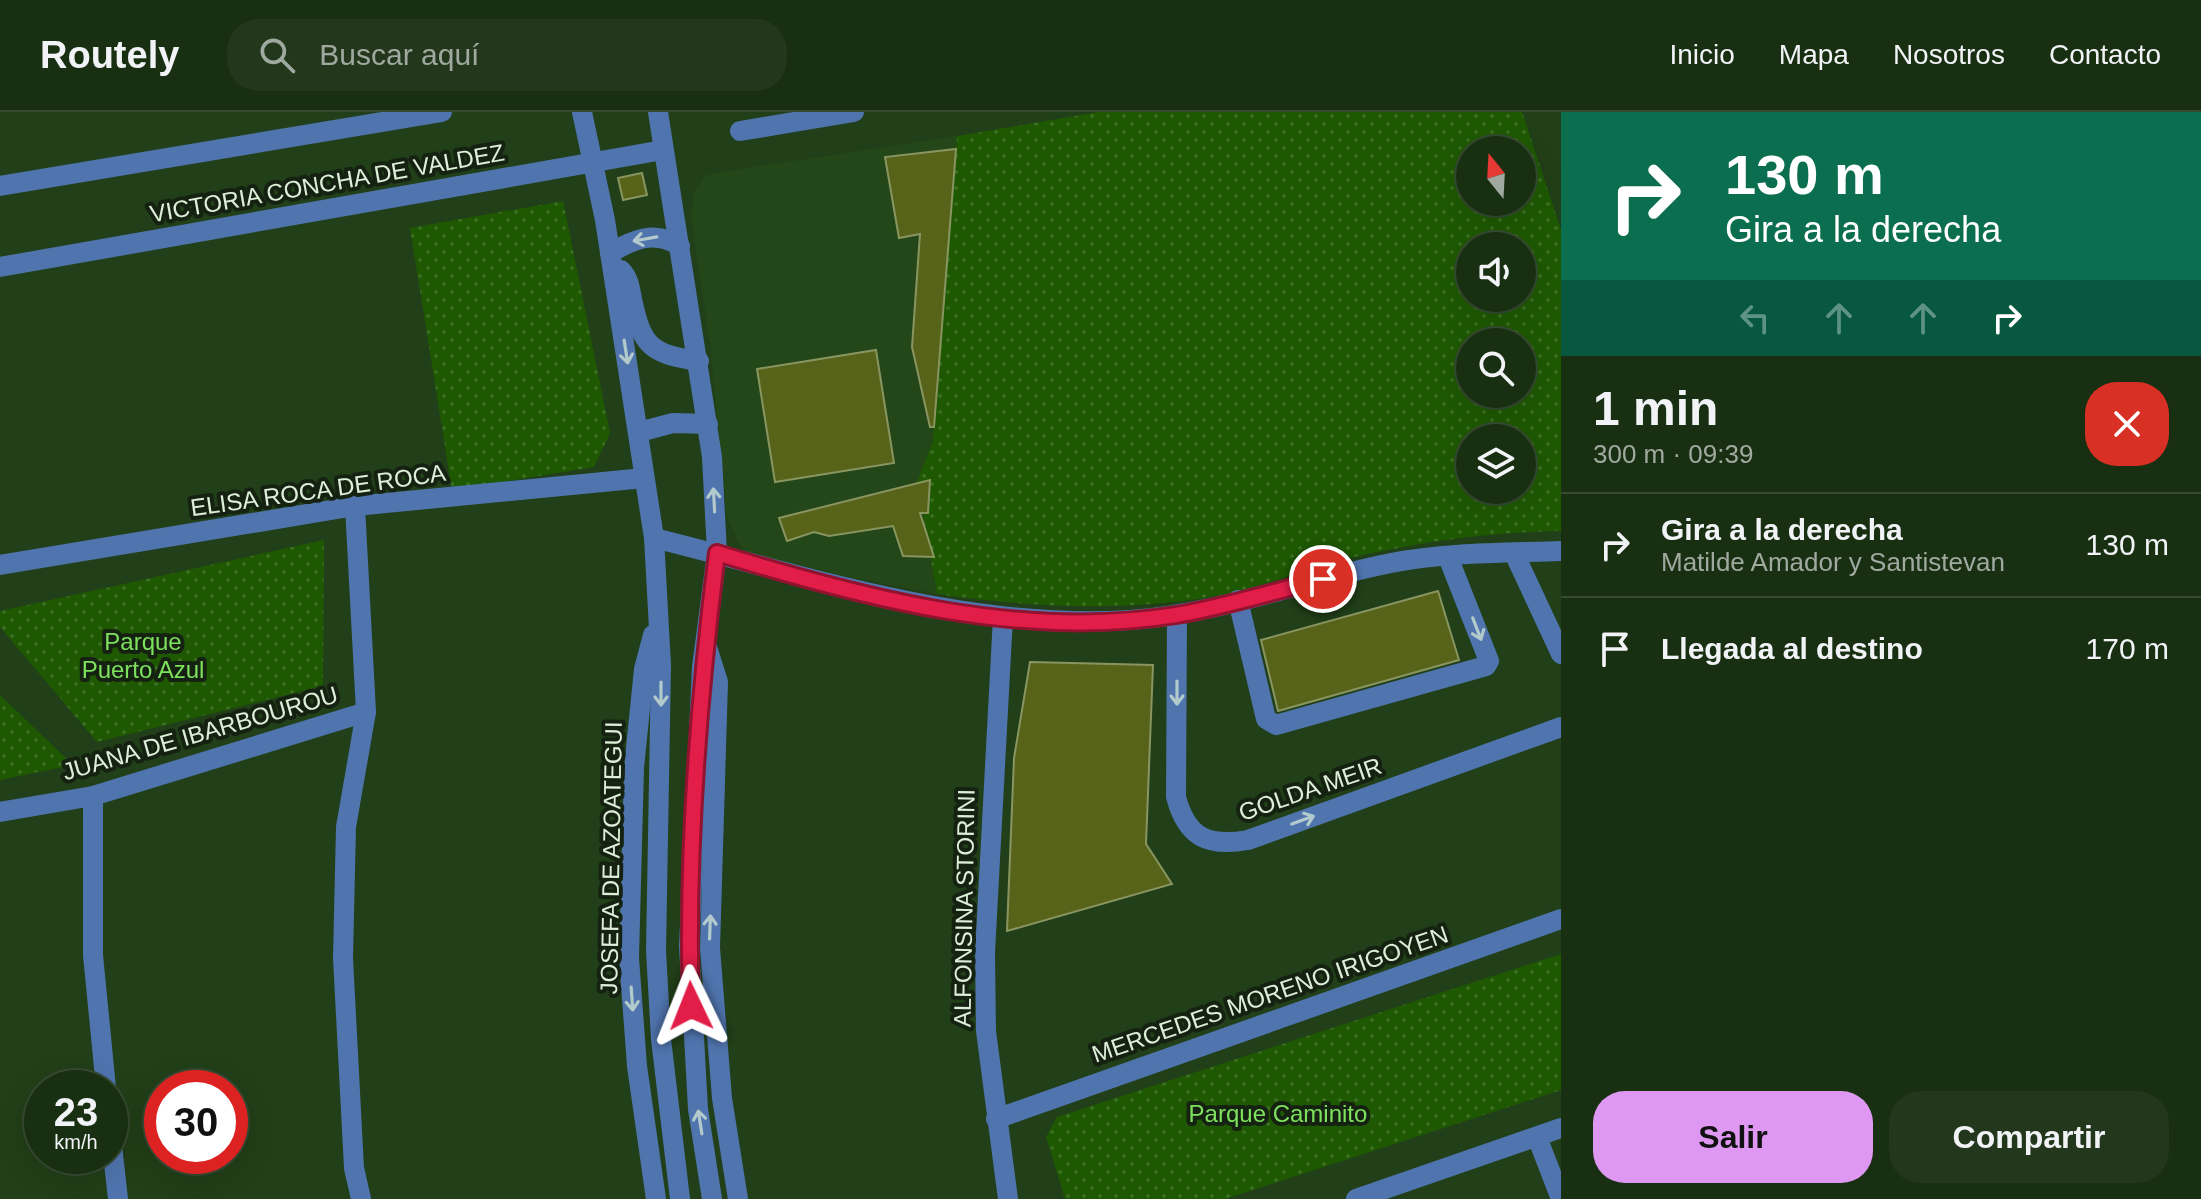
<!DOCTYPE html>
<html lang="es">
<head>
<meta charset="utf-8">
<style>
	:root { --surface:#192f12; --page:#22371b; --text:#f1f3f6; --muted:#9fa99f; --line:#374a32; --accent:#de98f2 }
	body { margin:0; font-family:Arial,sans-serif; background:var(--page); color:var(--text); height:100vh; display:flex; flex-direction:column; font-size:30px; white-space:nowrap }
	* { box-sizing:border-box; margin:0 }
	p { font-size:26px; color:var(--muted) }
	.icon { flex:none; width:44px; height:44px; fill:none; stroke:currentColor; stroke-width:2; stroke-linecap:round; stroke-linejoin:round }
	.map { position:relative; flex:1; overflow:hidden }
	.drawer { display:flex; flex-direction:column; background:var(--surface); width:640px }
	.drawer>* { flex:none }
	.hud { background:#0b6e4f; color:#fff; overflow:hidden }
	.needle { width:52px; rotate:342deg }
	.fabs { position:absolute; left:1456px; top:24px; display:grid; gap:16px }
	.fabs a { display:grid; place-items:center; width:80px; height:80px; border-radius:50%; background:var(--surface); box-shadow:0 8px 32px #0002,0 0 0 2px var(--line); font-size:40px }
	.speed { position:absolute; left:24px; top:958px; display:flex; gap:16px; font-size:40px; font-weight:700; text-align:center }
	.speed>* { display:grid; place-content:center; width:104px; height:104px; border-radius:50%; background:var(--surface); box-shadow:0 8px 32px #0002,0 0 0 2px var(--line); line-height:1 }
	.speed small { font-size:20px; font-weight:400 }
	.speed .limit { border:12px solid #d22; background:#fff; color:#111 }
	.pin { position:absolute; display:grid; place-items:center; width:68px; height:68px; color:#fff; margin:-34px; border:4px solid #fff; border-radius:50%; box-shadow:0 2px 8px #0007 }
	.me { position:absolute; width:88px; margin:-44px; rotate:358deg; stroke-linejoin:round; filter:drop-shadow(0 0 6px #0008) }
	.turn { display:flex; align-items:center; gap:28px; height:168px; padding:0 32px; font-size:36px }
	.turn .icon { width:104px; height:104px; stroke-width:2.5 }
	.turn b { display:block; font-size:56px; line-height:68px }
	.lanes { display:flex; align-items:center; height:76px; padding:0 32px; background:#0003; justify-content:center; gap:40px; direction:ltr }
	.lanes .off { opacity:.35 }
	.round { display:grid; place-items:center; flex:none; width:84px; height:84px; border-radius:32px; background:var(--page) }
	.summary { display:flex; align-items:center; justify-content:space-between; height:136px; padding:0 32px }
	h1 { font-size:48px; font-weight:700; line-height:60px }
	.action { display:flex; gap:16px; margin-top:auto; padding:16px 32px }
	.action a { flex:1; height:92px; border-radius:32px; background:var(--accent); color:#111; font-size:32px; font-weight:700; line-height:92px; text-align:center }
	.action a+a { background:var(--page); color:var(--text) }
	ul { padding:0; list-style:none }
	li { display:flex; align-items:center; gap:24px; height:104px; padding:0 32px; border-top:2px solid var(--line) }
	li div { flex:1 }
	li b { display:block; font-size:30px }
	li em { font-style:normal }
	header { display:flex; align-items:center; gap:48px; box-sizing:border-box; height:112px; padding:0 40px; background:var(--surface); border-bottom:2px solid var(--line) }
	header strong { font-size:38px }
	nav { display:flex; gap:44px; margin-inline-start:auto; font-size:28px }
	.search { width:560px; height:72px; background:var(--page); display:flex; align-items:center; gap:20px; box-sizing:border-box; padding:0 28px; border-radius:32px; color:var(--muted); font-size:30px }
	main { display:flex; flex:1; min-height:0 }
	.map>svg:first-child { display:block }
</style>
</head>
<body>
<header>
<strong>Routely</strong>
<div class="search"><svg class="icon" aria-label="search" viewBox="0 0 24 24"><circle cx="10" cy="10" r="6"/><path d="M15 15l6 6"/></svg>Buscar aquí</div>
<nav><a>Inicio</a><a>Mapa</a><a>Nosotros</a><a>Contacto</a></nav>
</header>
<main>
<div class="map">
<svg width="1561" height="1087" viewBox="0 0 1561 1087">
	<defs>
		<pattern id="grass-dots" width="8" height="8" patternUnits="userSpaceOnUse" patternTransform="scale(2)"><rect width="8" height="8" fill="#1e5902"/><path d="M2 2h.1M6 6h.1" fill="none" stroke="#3e7126" stroke-width="1.8" stroke-linecap="round"/></pattern>
	</defs>
	<rect width="100%" height="100%" fill="#213f18"/>
	<path fill="#244719" d="M957,24L933,330L917,370L937,482L757,447L741,435L727,406L710,233L691,104L694,79L705,64L715,61Z"/>
	<g fill="url(#grass-dots)" fill-rule="evenodd">
		<path d="M1099,0H1522L1561,118V419C1496,420 1432,428 1368,442C1315,453 1263,476 1210,485C1119,500 1028,495 937,482L917,370L933,329L957,24ZM1470,38H1522V90H1470ZM1470,134H1522V186H1470ZM1470,230H1522V282H1470ZM1470,326H1522V378H1470Z"/>
		<path d="M563,89L610,321L594,355L452,378L410,116Z"/>
		<path d="M324,428L323,574L97,630L0,515V499Z"/>
		<path d="M0,583L73,653L0,668Z"/>
		<path d="M1561,842V978L1225,1087H1065L1046,1025L1057,1005Z"/>
	</g>
	<g fill="#566319" stroke="#899561" stroke-width="2">
		<path d="M956,37L934,315H930L912,235L920,122L899,126L885,45Z"/>
		<path d="M642,61L647,83L623,88L618,66Z"/>
		<path d="M876,238L894,351L775,370L757,257Z"/>
		<path d="M930,368L928,401H920L934,445L903,444L893,414L829,424L814,420L787,429L779,406Z"/>
		<path d="M1438,479L1459,548L1278,599L1261,528Z"/>
		<path d="M1030,550L1153,553L1146,732L1172,772L1007,819L1014,646Z"/>
	</g>
	<g fill="none" stroke-linecap="round" stroke-linejoin="round">
		<g stroke="#4f74ae" stroke-width="20">
			<path d="M582,0L605,108L654,426L661,553L656,839L661,927L680,1087"/>
			<path d="M658,0L712,345L717,441L702,555L689,834L698,997L712,1087"/>
			<path d="M740,19L854,0"/>
			<path d="M0,74L442,0"/>
			<path d="M610,141C634,127 655,118 680,134"/>
			<path d="M0,155L663,38"/>
			<path d="M621,158C629,166 630,176 632,187C642,234 650,242 699,249"/>
			<path d="M639,320L673,311L708,312"/>
			<path d="M355,394L366,600L346,715L343,846L354,1056L361,1087"/>
			<path d="M654,426C812,465 965,518 1130,508C1219,502 1305,468 1391,451C1447,440 1505,441 1561,439"/>
			<path d="M1514,441L1561,542"/>
			<path d="M0,453L355,394L644,366"/>
			<path d="M1238,488L1266,607L1276,613L1486,554L1489,549L1448,445"/>
			<path d="M1177,503L1176,685C1187,726 1208,735 1248,728L1561,615"/>
			<path d="M1003,505L985,841L986,919L1008,1087"/>
			<path d="M653,523L644,557L634,656L629,846L637,954L656,1087"/>
			<path d="M707,535L718,570L710,836L722,986L738,1087"/>
			<path d="M93,684V843L106,976"/>
			<path d="M0,700L93,684L366,600"/>
			<path d="M996,1007L1561,807"/>
			<path d="M110,1015L118,1087"/>
			<path d="M1537,1025L1561,1087"/>
			<path d="M1356,1087L1561,1016"/>
		</g>
	</g>
	<defs><path id="oneway-shaft" d="M-6 0H5M1.5-3L5.5 0L1.5 3" fill="none" stroke-width="1.6" stroke-linecap="round" stroke-linejoin="round" transform="scale(2)"/></defs>
	<g stroke="#b2cacb">
		<use href="#oneway-shaft" transform="translate(645 127) rotate(170)"/>
		<use href="#oneway-shaft" transform="translate(626 240) rotate(81)"/>
		<use href="#oneway-shaft" transform="translate(714 388) rotate(-93)"/>
		<use href="#oneway-shaft" transform="translate(1477 517) rotate(69)"/>
		<use href="#oneway-shaft" transform="translate(1177 581) rotate(90)"/>
		<use href="#oneway-shaft" transform="translate(661 582) rotate(90)"/>
		<use href="#oneway-shaft" transform="translate(1303 708) rotate(-20)"/>
		<use href="#oneway-shaft" transform="translate(710 815) rotate(-88)"/>
		<use href="#oneway-shaft" transform="translate(632 887) rotate(86)"/>
		<use href="#oneway-shaft" transform="translate(700 1010) rotate(-99)"/>
	</g>
	<g fill="none" stroke-linecap="round" stroke-linejoin="round">
		<g stroke="#92132f" stroke-width="20">
			<path id="route" d="M691,894C686,743 698,591 717,441C863,486 1022,528 1176,503C1225,495 1275,479 1323,467"/>
		</g>
		<use href="#route" stroke="#e11d48" stroke-width="14"/>
	</g>
	<g text-anchor="middle" dominant-baseline="central" stroke-width="8" stroke-linejoin="round" paint-order="stroke">
		<g font-size="24" fill="#ddefd8" stroke="#152211">
			<text transform="translate(327 71) rotate(-10)">VICTORIA CONCHA DE VALDEZ</text>
			<text transform="translate(318 378) rotate(-8)">ELISA ROCA DE ROCA</text>
			<text transform="translate(200 621) rotate(-16)">JUANA DE IBARBOUROU</text>
			<text transform="translate(1310 677) rotate(-19)">GOLDA MEIR</text>
			<text transform="translate(611 746) rotate(-89)">JOSEFA DE AZOATEGUI</text>
			<text transform="translate(964 796) rotate(-89)">ALFONSINA STORINI</text>
			<text transform="translate(1270 882) rotate(-19)">MERCEDES MORENO IRIGOYEN</text>
		</g>
		<g font-size="24" fill="#7ee15e" stroke="#152211">
			<text x="143" y="529">Parque<tspan x="143" dy="28">Puerto Azul</tspan></text>
			<text x="1278" y="1001">Parque Caminito</text>
		</g>
	</g>
</svg>
<div class="fabs">
<a><svg class="needle" viewBox="-14 -14 28 28"><path d="M0-13l5 13h-10z" fill="#e53935"/><path d="M0 13l5-13h-10z" fill="#9fa99f"/></svg></a>
<a><svg class="icon" aria-label="sound" viewBox="0 0 24 24"><path d="M4 9h4l5-4v14l-5-4H4zM17 9q2 3 0 6"/></svg></a>
<a><svg class="icon" aria-label="search" viewBox="0 0 24 24"><circle cx="10" cy="10" r="6"/><path d="M15 15l6 6"/></svg></a>
<a><svg class="icon" aria-label="layers" viewBox="0 0 24 24"><path d="M12 4l9 5-9 5-9-5zM3 14l9 5 9-5"/></svg></a>
</div>
<div class="speed"><div>23<small>km/h</small></div><div class="limit">30</div></div>
<div class="pin" style="left:1323px;top:467px;background:#d93025"><svg class="icon" aria-label="arrive" viewBox="0 0 24 24"><path d="M6 21V4h12l-3 4 3 4H6"/></svg></div>
<svg class="me" style="left:691px;top:894px" viewBox="-20 -20 40 40"><path d="M0-17L14 15 0 8-14 15z" fill="#e11d48" stroke="#fff" stroke-width="4"/></svg>
</div>
<section class="drawer">
<div class="hud">
<div class="turn"><svg class="icon" aria-label="right" viewBox="0 0 24 24"><path d="M7 20v-9h11M14 6l5 5-5 5"/></svg><div><b>130 m</b>Gira a la derecha</div></div>
<div class="lanes"><svg class="icon off" aria-label="left" viewBox="0 0 24 24"><path d="M17 20v-9H6M10 6l-5 5 5 5"/></svg><svg class="icon off" aria-label="ahead" viewBox="0 0 24 24"><path d="M12 20V5M6 11l6-6 6 6"/></svg><svg class="icon off" aria-label="ahead" viewBox="0 0 24 24"><path d="M12 20V5M6 11l6-6 6 6"/></svg><svg class="icon" aria-label="right" viewBox="0 0 24 24"><path d="M7 20v-9h11M14 6l5 5-5 5"/></svg></div>
</div>
<div class="summary"><div><h1>1 min</h1><p>300 m · 09:39</p></div><a class="round" style="background:#d93025;color:#fff"><svg class="icon" aria-label="close" viewBox="0 0 24 24"><path d="M6 6l12 12M18 6L6 18"/></svg></a></div>
<ul>
<li><svg class="icon" aria-label="right" viewBox="0 0 24 24"><path d="M7 20v-9h11M14 6l5 5-5 5"/></svg><div><b>Gira a la derecha</b><p>Matilde Amador y Santistevan</p></div><em>130 m</em></li>
<li><svg class="icon" aria-label="arrive" viewBox="0 0 24 24"><path d="M6 21V4h12l-3 4 3 4H6"/></svg><div><b>Llegada al destino</b></div><em>170 m</em></li>
</ul>
<div class="action"><a>Salir</a><a>Compartir</a></div>
</section>
</main>
</body>
</html>
